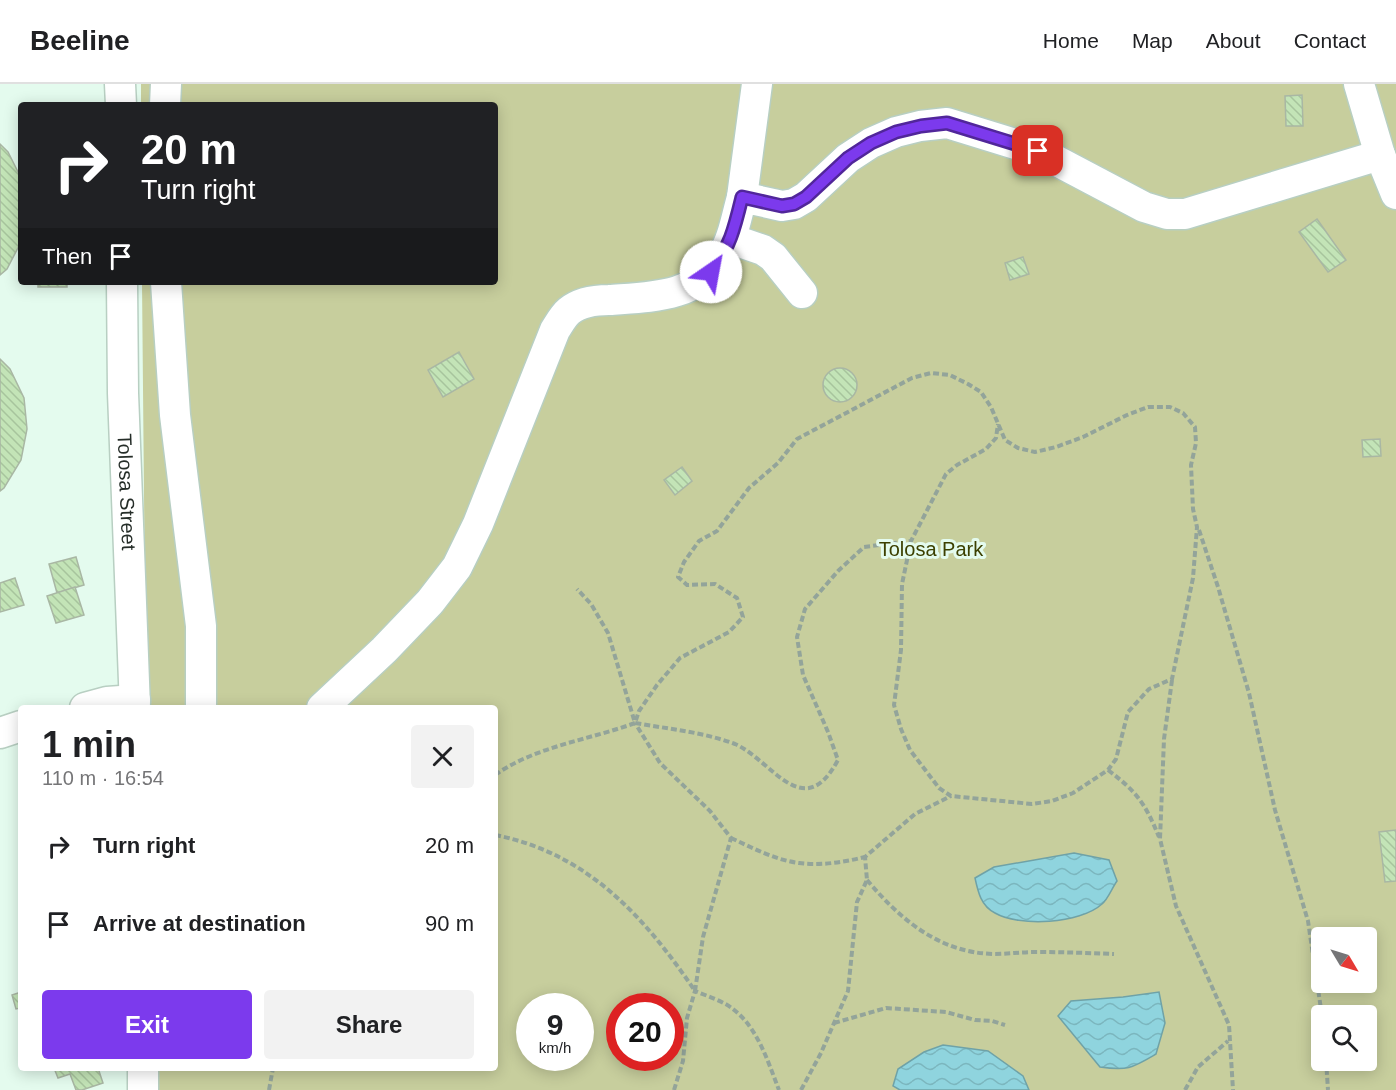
<!DOCTYPE html>
<html lang="en">
<head>
<meta charset="utf-8">
<style>
	:root { --surface:#fff; --page:#f2f2f2; --text:#202124; --muted:#757577; --line:#e0e0e0; --accent:#7c3aed }
	body { margin:0; font-family:Helvetica,sans-serif; background:var(--page); color:var(--text); height:100vh; display:flex; flex-direction:column; font-size:22px; white-space:nowrap }
	* { box-sizing:border-box; margin:0 }
	p { font-size:20px; color:var(--muted) }
	.icon { flex:none; width:33px; height:33px; fill:none; stroke:currentColor; stroke-width:2; stroke-linecap:round; stroke-linejoin:round }
	.map { position:relative; flex:1; overflow:hidden }
	.details { position:absolute; left:18px; top:621px; width:480px; height:366px; display:flex; flex-direction:column; background:var(--surface); border-radius:6px; box-shadow:0 3px 15px #0003 }
	.details>* { flex:none }
	.banner { position:absolute; left:18px; top:18px; width:480px; height:183px; border-radius:6px; box-shadow:0 3px 15px #0003; background:#202124; color:#fff; overflow:hidden }
	.needle { width:39px; rotate:128deg }
	.buttons { position:absolute; left:1311px; top:843px; display:grid; gap:12px }
	.buttons a { display:grid; place-items:center; width:66px; height:66px; border-radius:6px; background:var(--surface); box-shadow:0 3px 15px #0003; font-size:30px }
	.speed { position:absolute; left:516px; top:909px; display:flex; gap:12px; font-size:30px; font-weight:700; text-align:center }
	.speed>* { display:grid; place-content:center; width:78px; height:78px; border-radius:50%; background:var(--surface); box-shadow:0 3px 15px #0003; line-height:1 }
	.speed small { font-size:15px; font-weight:400 }
	.speed .limit { border:9px solid #d22; background:#fff; color:#111 }
	.pin { position:absolute; display:grid; place-items:center; width:51px; height:51px; color:#fff; margin:-26px; border-radius:12px; box-shadow:0 3px 9px #0006 }
	.me { position:absolute; width:66px; margin:-33px; rotate:33deg; stroke-linejoin:round; filter:drop-shadow(0 0 4px #0008) }
	.turn { display:flex; align-items:center; gap:21px; height:126px; padding:0 24px; font-size:27px }
	.turn .icon { width:78px; height:78px; stroke-width:2.5 }
	.turn b { display:block; font-size:42px; line-height:51px }
	.then { display:flex; align-items:center; height:57px; padding:0 24px; background:#0003; gap:12px; font-size:22px }
	.round { display:grid; place-items:center; flex:none; width:63px; height:63px; border-radius:6px; background:var(--page) }
	.head { display:flex; align-items:center; justify-content:space-between; height:102px; padding:0 24px }
	h1 { font-size:36px; font-weight:700; line-height:45px }
	.cta { display:flex; gap:12px; margin-top:auto; padding:12px 24px }
	.cta a { flex:1; height:69px; border-radius:6px; background:var(--accent); color:#fff; font-size:24px; font-weight:700; line-height:69px; text-align:center }
	.cta a+a { background:var(--page); color:var(--text) }
	ul { padding:0; list-style:none }
	li { display:flex; align-items:center; gap:18px; height:78px; padding:0 24px }
	li div { flex:1 }
	li b { display:block; font-size:22px }
	li em { font-style:normal }
	header { display:flex; align-items:center; gap:36px; box-sizing:border-box; height:84px; padding:0 30px; background:var(--surface); border-bottom:2px solid var(--line) }
	header strong { font-size:28px }
	nav { display:flex; gap:33px; margin-inline-start:auto; font-size:21px }
	.map>svg:first-child { display:block }
</style>
</head>
<body>
<header>
<strong>Beeline</strong>
<nav><a>Home</a><a>Map</a><a>About</a><a>Contact</a></nav>
</header>
<div class="map">
<svg width="1396" height="1006" viewBox="0 0 1396 1006">
	<defs>
		<pattern id="water-waves" width="16" height="10" patternUnits="userSpaceOnUse" patternTransform="scale(1.5)"><rect width="16" height="10" fill="#8fd4de"/><path d="M0 5q4-4 8 0t8 0" fill="none" stroke="#7bb6be"/></pattern>
		<pattern id="building-back-hatch" width="6" height="6" patternUnits="userSpaceOnUse" patternTransform="scale(1.5)"><rect width="6" height="6" fill="#c3e4b7"/><path d="M-1 5l2 2M0 0l6 6M5-1l2 2" fill="none" stroke="#a7c49d"/></pattern>
	</defs>
	<rect width="100%" height="100%" fill="#e4fbee"/>
	<path fill="#c7ce9d" fill-rule="evenodd" d="M141,0H1396V1006H153L152,984H495V624H146L142,198H495V21H141ZM1322,854H1366V898H1322ZM530,922H580V974H530ZM620,922H670V974H620ZM1322,932H1366V976H1322Z"/>
	<g fill="url(#water-waves)" stroke="#6fa2a7" stroke-width="1.5">
		<path d="M1074,769L1109,776L1117,797C1112,804 1108,815 1102,820C1080,840 1019,843 995,829C981,822 978,808 975,794L994,783Z"/>
		<path d="M1159,908L1165,939L1156,970C1132,984 1128,987 1100,983L1058,932L1071,917L1123,913Z"/>
		<path d="M943,961L988,967L1023,992L1029,1006H900L893,1002L898,985L924,968Z"/>
	</g>
	<g fill="url(#building-back-hatch)" stroke="#a9b7a4" stroke-width="1.5">
		<path d="M1302,11L1303,42H1286L1285,12Z"/>
		<path d="M0,60L8,68L21,94V158L7,185L0,191Z"/>
		<path d="M1317,135L1346,176L1328,188L1299,148Z"/>
		<path d="M1023,173L1029,190L1010,196L1005,179Z"/>
		<rect x="38" y="198" width="29" height="5"/>
		<path d="M459,268L474,295L443,313L428,286Z"/>
		<path d="M0,275L10,285L24,314L27,345L21,376L4,404L0,407Z"/>
		<circle cx="840" cy="301" r="17"/>
		<path d="M1380,355L1381,372L1363,373L1362,356Z"/>
		<path d="M682,383L692,397L675,411L664,396Z"/>
		<path d="M76,473L84,501L57,509L49,480Z"/>
		<path d="M15,494L24,521L0,528V499Z"/>
		<path d="M75,503L84,531L56,539L47,512Z"/>
		<path d="M1396,746V797L1385,798L1379,748Z"/>
		<path d="M21,908V924L16,925L12,911Z"/>
		<path d="M54,984H98L103,999L82,1006H76L70,990L58,994Z"/>
	</g>
	<g fill="none" stroke-linecap="round" stroke-linejoin="round">
		<g stroke="#b8cfc2" stroke-width="33">
			<g id="minor">
				<path d="M120,0L121,21"/>
				<path d="M1359,0L1380,71"/>
				<path d="M165,21L166,0"/>
				<path d="M742,113L757,0"/>
				<path d="M731,155L763,166L773,173L802,209"/>
				<path id="s1" d="M122,198L123,309L135,624"/>
				<path d="M166,198L175,331L201,542V624"/>
				<path d="M85,624L107,618L135,616"/>
				<path d="M322,624L384,566L430,518L457,483L478,440L555,246C559,240 563,232 569,227C580,218 595,216 609,216C649,213 697,214 721,174C733,156 736,134 742,113L782,122L794,120L806,113L848,74L871,59L896,48L920,42L947,39L1038,67L1144,123L1167,130H1185L1380,71L1396,110"/>
				<path d="M0,649L21,642"/>
				<path d="M143,984V1006"/>
			</g>
		</g>
		<g stroke="#93a49a" stroke-width="4" stroke-dasharray="6 3" stroke-linecap="butt">
			<path d="M1199,446L1218,503L1249,609L1275,726L1308,837L1322,932"/>
			<path d="M911,457L902,500L901,566L894,621L901,645L910,666L939,704L951,712L1032,720L1052,717L1073,709L1108,686L1116,675L1128,628L1149,605L1172,595L1193,494L1197,443L1193,425L1191,381L1196,359L1195,343L1183,329L1170,323H1148L1127,331L1083,353L1056,363L1035,368L1018,364L1005,356L991,323L981,308L968,300L950,291L931,289L912,294L797,355L778,379L749,404L717,447L699,457L684,478L678,493L687,501L715,500L737,514L743,533L729,548L680,574L657,601L639,627L635,639C669,645 703,648 735,660C772,676 803,741 838,676L828,648L803,591L797,553L805,525L838,487L864,463L911,457L946,390L957,381L986,365L996,354L998,340"/>
			<path d="M1172,596L1164,655L1160,755L1176,822L1229,941L1233,1006"/>
			<path d="M1108,686C1137,708 1145,719 1159,753"/>
			<path d="M495,691C536,662 589,656 635,639L608,549L591,520L577,505"/>
			<path d="M495,751C587,769 644,832 695,907L703,853L731,754L710,727L660,679L635,639"/>
			<path d="M731,754C753,764 775,776 799,779C821,782 844,778 865,773"/>
			<path d="M867,796C900,835 939,869 994,870C1008,870 1021,868 1035,868C1062,868 1088,869 1114,870"/>
			<path d="M834,939L886,924L946,928L975,936L992,937L1005,941"/>
			<path d="M1326,976L1328,1006"/>
			<path d="M269,1006L273,984"/>
			<path d="M674,1006L683,977L687,934L695,907C707,912 723,917 733,925C758,944 768,978 779,1006"/>
			<path d="M801,1006L821,969L848,907L857,818L867,796L865,773L915,730L951,712"/>
			<path d="M1185,1006L1198,983L1228,957"/>
		</g>
		<use href="#minor" stroke="#fff" stroke-width="30"/>
	</g>
	<g fill="none" stroke-linecap="round" stroke-linejoin="round">
		<g stroke="#51269a" stroke-width="15">
			<path id="route" d="M711,188C730,164 735,142 742,113L782,122L794,120L806,113L848,74L871,59L896,48L921,42L947,39L1038,67"/>
		</g>
		<use href="#route" stroke="#7c3aed" stroke-width="10"/>
	</g>
	<g text-anchor="middle" dominant-baseline="central" stroke-width="6" stroke-linejoin="round" paint-order="stroke">
		<g font-size="20" fill="#252d28" stroke="#e4fbee">
			<text stroke="none"><textPath href="#s1" startOffset="210">Tolosa Street</textPath></text>
		</g>
		<g font-size="20" fill="#3c4000" stroke="#e4fbee">
			<text x="931" y="465">Tolosa Park</text>
		</g>
	</g>
</svg>
<div class="buttons">
<a><svg class="needle" viewBox="-14 -14 28 28"><path d="M0-13l5 13h-10z" fill="#e53935"/><path d="M0 13l5-13h-10z" fill="#757577"/></svg></a>
<a><svg class="icon" aria-label="search" viewBox="0 0 24 24"><circle cx="10" cy="10" r="6"/><path d="M15 15l6 6"/></svg></a>
</div>
<div class="speed"><div>9<small>km/h</small></div><div class="limit">20</div></div>
<div class="pin" style="left:1038px;top:67px;background:#d93025"><svg class="icon" aria-label="arrive" viewBox="0 0 24 24"><path d="M6 21V4h12l-3 4 3 4H6"/></svg></div>
<svg class="me" style="left:711px;top:188px" viewBox="-20 -20 40 40"><circle r="19" fill="#fff"/><path d="M0-13L10 11 0 6-10 11z" fill="#7c3aed"/></svg>
<div class="banner">
<div class="turn"><svg class="icon" aria-label="right" viewBox="0 0 24 24"><path d="M7 20v-9h11M14 6l5 5-5 5"/></svg><div><b>20 m</b>Turn right</div></div>
<div class="then">Then<svg class="icon" aria-label="arrive" viewBox="0 0 24 24"><path d="M6 21V4h12l-3 4 3 4H6"/></svg></div>
</div>
<section class="details">
<div class="head"><div><h1>1 min</h1><p>110 m · 16:54</p></div><a class="round"><svg class="icon" aria-label="close" viewBox="0 0 24 24"><path d="M6 6l12 12M18 6L6 18"/></svg></a></div>
<ul>
<li><svg class="icon" aria-label="right" viewBox="0 0 24 24"><path d="M7 20v-9h11M14 6l5 5-5 5"/></svg><div><b>Turn right</b></div><em>20 m</em></li>
<li><svg class="icon" aria-label="arrive" viewBox="0 0 24 24"><path d="M6 21V4h12l-3 4 3 4H6"/></svg><div><b>Arrive at destination</b></div><em>90 m</em></li>
</ul>
<div class="cta"><a>Exit</a><a>Share</a></div>
</section>
</div>
</body>
</html>
